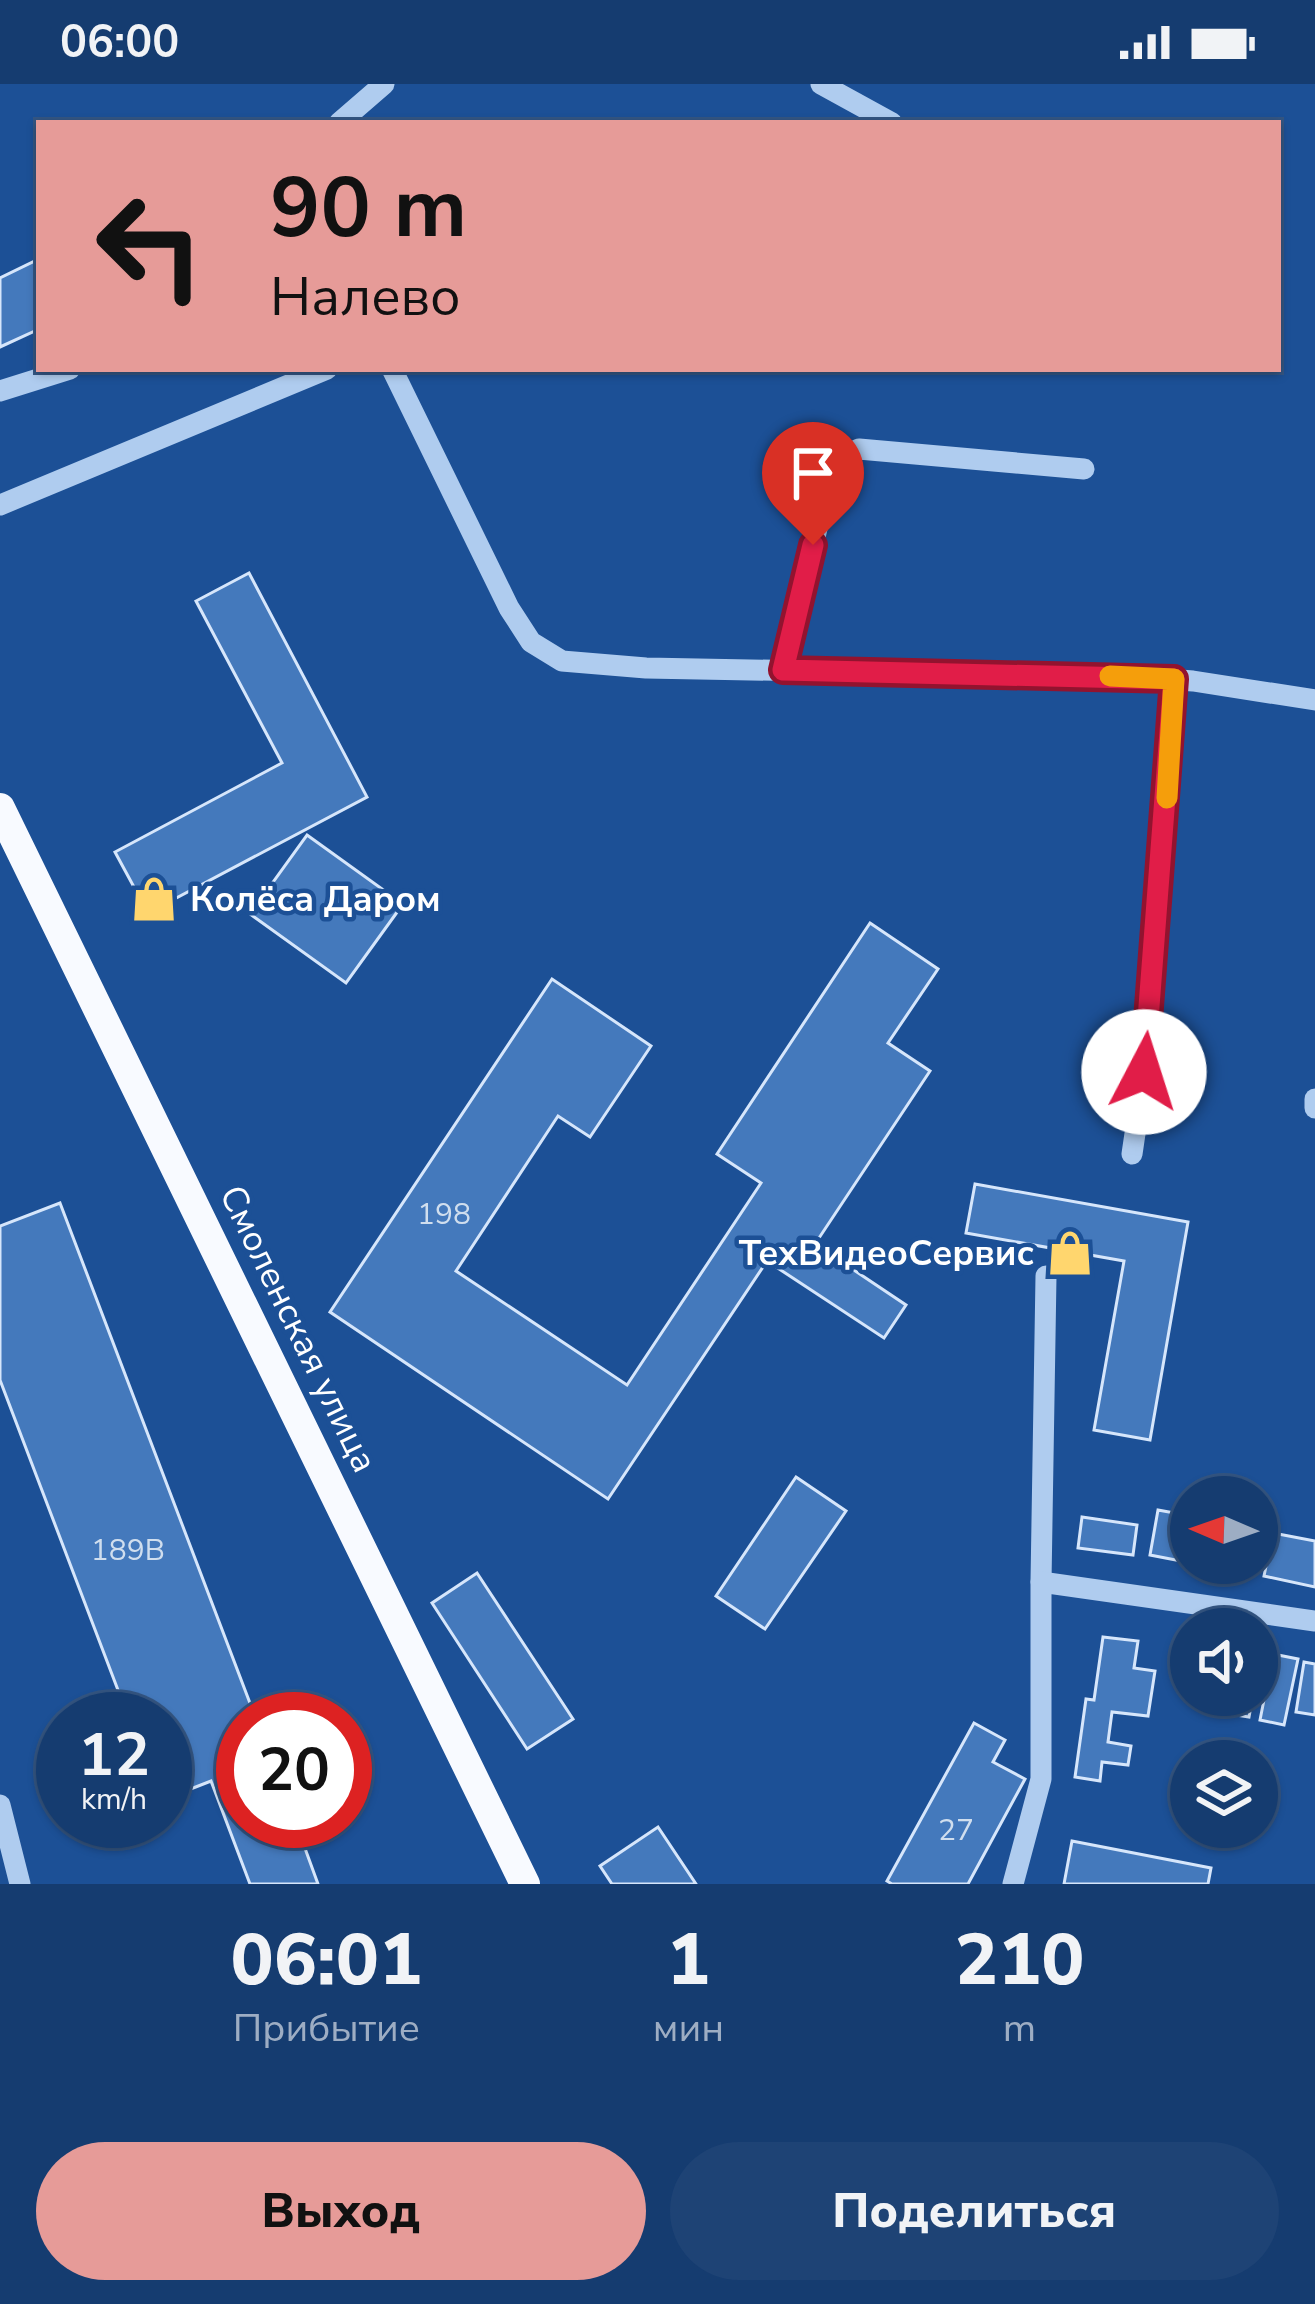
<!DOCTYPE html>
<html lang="ru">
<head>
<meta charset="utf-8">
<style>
	:root { --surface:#153c70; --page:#1e4375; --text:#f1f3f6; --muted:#9dadc3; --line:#345683; --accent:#e69b98 }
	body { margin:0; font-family:"Nunito Sans",sans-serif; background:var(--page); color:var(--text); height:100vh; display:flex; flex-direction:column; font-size:45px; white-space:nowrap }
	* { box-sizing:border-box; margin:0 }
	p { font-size:39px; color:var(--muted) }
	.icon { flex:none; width:66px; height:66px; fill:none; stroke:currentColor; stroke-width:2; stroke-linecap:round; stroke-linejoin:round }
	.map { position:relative; height:1800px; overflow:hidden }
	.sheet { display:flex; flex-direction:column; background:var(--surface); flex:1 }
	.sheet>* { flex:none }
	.top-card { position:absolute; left:36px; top:36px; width:1245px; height:252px; border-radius:0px; box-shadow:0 3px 9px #0004,0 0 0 3px var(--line); background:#e69b98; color:#111; overflow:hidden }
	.needle { width:78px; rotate:272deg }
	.controls { position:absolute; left:1170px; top:1392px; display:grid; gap:24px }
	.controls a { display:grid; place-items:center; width:108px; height:108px; border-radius:50%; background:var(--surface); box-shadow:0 3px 9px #0004,0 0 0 3px var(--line); font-size:60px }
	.speed { position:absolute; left:36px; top:1608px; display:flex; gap:24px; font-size:60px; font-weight:700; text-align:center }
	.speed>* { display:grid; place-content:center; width:156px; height:156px; border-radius:50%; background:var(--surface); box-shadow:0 3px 9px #0004,0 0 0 3px var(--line); line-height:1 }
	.speed small { font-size:30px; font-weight:400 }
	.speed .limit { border:18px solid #d22; background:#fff; color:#111 }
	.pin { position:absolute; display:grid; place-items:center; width:102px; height:102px; color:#fff; margin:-123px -51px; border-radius:50% 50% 50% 0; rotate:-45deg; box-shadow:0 0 12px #0007 }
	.pin .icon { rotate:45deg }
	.me { position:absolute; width:132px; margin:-66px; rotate:5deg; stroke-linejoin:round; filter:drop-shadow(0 0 9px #0008) }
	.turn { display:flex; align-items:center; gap:42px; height:252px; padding:0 36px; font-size:54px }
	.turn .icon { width:156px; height:156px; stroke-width:2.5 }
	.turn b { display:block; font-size:84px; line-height:102px }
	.eta { display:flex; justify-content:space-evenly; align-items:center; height:204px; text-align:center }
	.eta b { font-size:72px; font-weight:800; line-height:84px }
	.action { display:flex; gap:24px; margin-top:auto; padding:24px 36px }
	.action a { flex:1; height:138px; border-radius:72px; background:var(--accent); color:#111; font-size:48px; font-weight:800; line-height:138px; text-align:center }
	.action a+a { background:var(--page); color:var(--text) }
	.status { display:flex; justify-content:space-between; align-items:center; height:84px; padding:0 60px; background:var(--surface); direction:ltr }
	.status svg { height:33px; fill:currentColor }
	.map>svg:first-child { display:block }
</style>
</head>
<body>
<div class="status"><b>06:00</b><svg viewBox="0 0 49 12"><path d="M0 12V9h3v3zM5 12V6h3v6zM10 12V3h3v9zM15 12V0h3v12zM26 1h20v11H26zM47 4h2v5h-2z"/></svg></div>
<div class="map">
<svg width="1315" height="1800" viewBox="0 0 1315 1800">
	<rect width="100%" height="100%" fill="#1c5096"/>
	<g fill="#4479bc" stroke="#d6e6fb" stroke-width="3">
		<path d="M39,175V245L0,263V194Z"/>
		<path d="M249,489L367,713L148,829L115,768L282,679L196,517Z"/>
		<path d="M307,751L403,820L346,899L250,830Z"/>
		<path d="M870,839L938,885L888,959L930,987L815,1160L906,1221L884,1254L767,1177L608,1415L330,1228L552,895L651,962L590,1053L558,1032L456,1187L627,1301L761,1099L717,1070Z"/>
		<path d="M975,1100L1188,1138L1150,1356L1094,1346L1124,1177L966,1149Z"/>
		<path d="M60,1119L256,1635H243V1737H295L318,1800H250L211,1697L165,1715V1635H129L0,1296V1142Z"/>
		<path d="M796,1393L846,1427L765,1545L716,1512Z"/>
		<path d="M1158,1426L1191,1432V1479L1150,1471Z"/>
		<path d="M1082,1433L1137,1441L1133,1471L1078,1464Z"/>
		<path d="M1273,1449L1315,1457V1503L1264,1492Z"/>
		<path d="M477,1489L573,1635L527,1665L432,1519Z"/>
		<path d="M1103,1553L1138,1557L1134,1584L1155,1587L1148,1632L1112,1628L1108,1658L1131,1662L1128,1681L1102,1678L1100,1697L1075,1693L1086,1615L1094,1616Z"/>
		<path d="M1273,1570L1298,1575L1284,1641L1260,1636Z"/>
		<path d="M1304,1578L1315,1580V1631L1296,1628Z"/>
		<path d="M1212,1611H1253L1249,1633L1210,1627Z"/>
		<path d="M974,1639L1005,1656L993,1678L1025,1695L968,1800H892L887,1797Z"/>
		<path d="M658,1743L696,1800H612L600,1782Z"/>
		<path d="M1072,1757L1211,1784L1208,1800H1064Z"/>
	</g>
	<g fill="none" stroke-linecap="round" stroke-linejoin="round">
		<g stroke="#afccef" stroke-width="21">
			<path d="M821,0L892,39"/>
			<path d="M339,39L384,0"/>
			<path d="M392,285L509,524L531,558L562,577L646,584L1140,593L1193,597L1315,616"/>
			<path d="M0,307L70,285"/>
			<path d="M0,421L327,285"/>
			<path d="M783,586L833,378L859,365L1084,385"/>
			<path d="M1315,1015V1024"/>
			<path d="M1132,1070L1144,988L1174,595"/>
			<path d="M1041,1498L1046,1192"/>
			<path d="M0,1721L20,1800"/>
			<path d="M1013,1800L1041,1695V1498L1315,1537"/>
		</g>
		<path stroke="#f8faff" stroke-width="30" d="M0,724L525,1800"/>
	</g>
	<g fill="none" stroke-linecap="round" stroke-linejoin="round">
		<g stroke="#92132f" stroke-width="30">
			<path id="route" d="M813,461L783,586L1174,595L1144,988"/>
		</g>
		<use href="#route" stroke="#e11d48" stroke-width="21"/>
		<path stroke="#f59e0b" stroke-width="21" d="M1110,592L1174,595L1167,714"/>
	</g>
	<defs>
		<g id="shop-bare" transform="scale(3.6)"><path d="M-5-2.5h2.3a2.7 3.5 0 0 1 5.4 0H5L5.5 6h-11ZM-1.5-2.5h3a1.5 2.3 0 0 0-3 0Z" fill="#ffd66e" stroke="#1c5096" stroke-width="2.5" paint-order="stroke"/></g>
	</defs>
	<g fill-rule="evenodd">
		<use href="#shop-bare" x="154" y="815"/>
		<use href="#shop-bare" x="1070" y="1169"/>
	</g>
	<g text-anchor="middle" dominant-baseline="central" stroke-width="9" stroke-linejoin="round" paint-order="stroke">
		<g font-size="30" fill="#d0deee">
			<text x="444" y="1130">198</text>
			<text x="128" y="1466">189В</text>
			<text x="956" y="1746">27</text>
		</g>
		<g font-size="36" font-weight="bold" fill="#fff" stroke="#1c5096" text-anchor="start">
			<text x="190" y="815">Колёса Даром</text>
			<text x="1034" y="1169" text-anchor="end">ТехВидеоСервис</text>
		</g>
		<g font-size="36" fill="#fff" stroke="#1c5096">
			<text transform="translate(298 1245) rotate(64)">Смоленская улица</text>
		</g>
	</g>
</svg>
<div class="controls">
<a><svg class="needle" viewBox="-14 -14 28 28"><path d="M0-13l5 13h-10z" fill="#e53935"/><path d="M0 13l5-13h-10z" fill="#9dadc3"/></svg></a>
<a><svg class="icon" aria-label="sound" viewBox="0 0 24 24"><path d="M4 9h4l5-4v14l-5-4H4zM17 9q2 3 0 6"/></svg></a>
<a><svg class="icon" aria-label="layers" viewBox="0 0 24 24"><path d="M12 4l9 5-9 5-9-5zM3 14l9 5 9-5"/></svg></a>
</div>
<div class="speed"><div>12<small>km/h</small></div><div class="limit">20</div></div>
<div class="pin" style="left:813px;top:461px;background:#d93025"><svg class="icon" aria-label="arrive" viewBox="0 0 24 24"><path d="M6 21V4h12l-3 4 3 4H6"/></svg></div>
<svg class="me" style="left:1144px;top:988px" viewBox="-20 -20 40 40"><circle r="19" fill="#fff"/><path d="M0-13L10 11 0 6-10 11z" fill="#e11d48"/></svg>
<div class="top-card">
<div class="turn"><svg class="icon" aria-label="left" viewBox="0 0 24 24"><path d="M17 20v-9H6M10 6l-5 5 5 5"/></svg><div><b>90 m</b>Налево</div></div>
</div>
</div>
<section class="sheet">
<div class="eta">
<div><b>06:01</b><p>Прибытие</p></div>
<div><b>1</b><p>мин</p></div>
<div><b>210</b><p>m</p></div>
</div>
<div class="action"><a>Выход</a><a>Поделиться</a></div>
</section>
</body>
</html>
